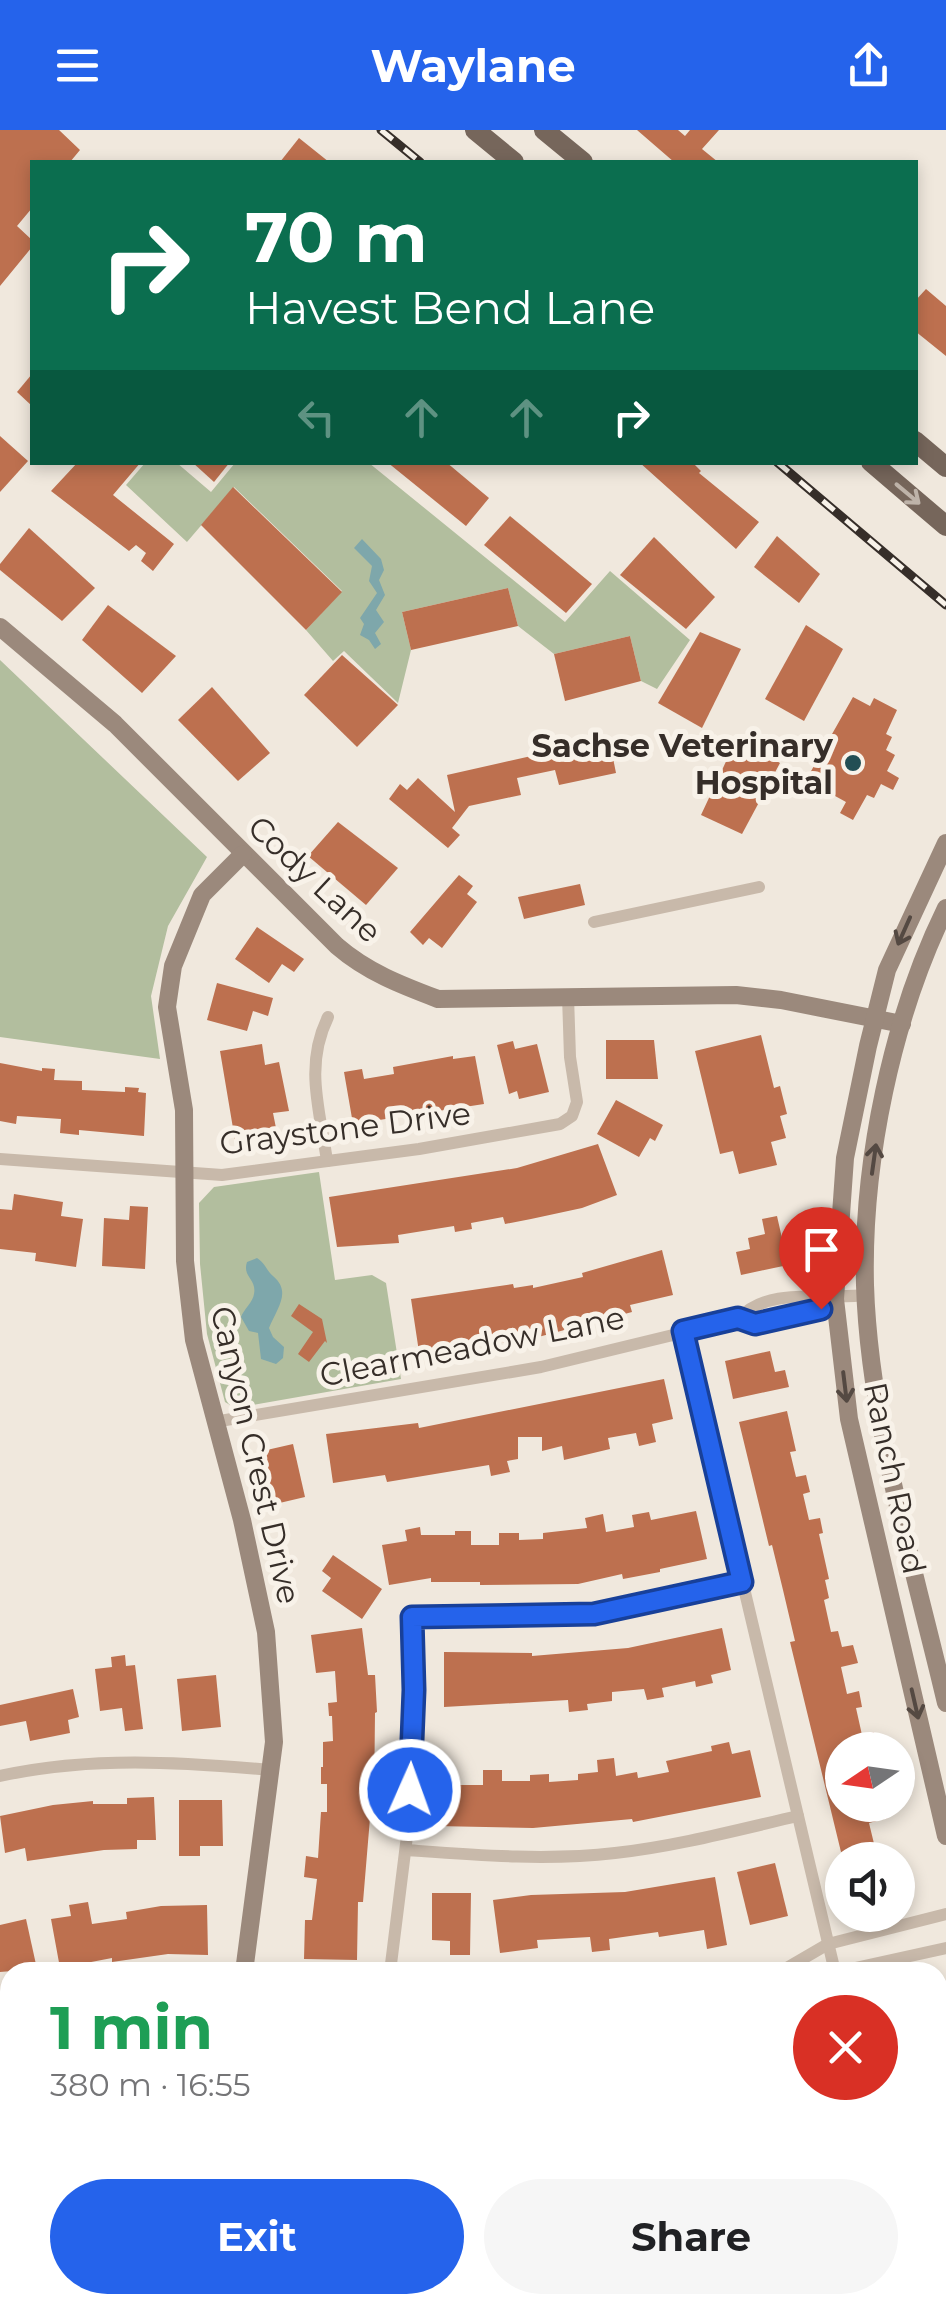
<!DOCTYPE html>
<html lang="en">
<head>
<meta charset="utf-8">
<style>
	:root { --surface:#fff; --page:#f6f6f6; --text:#202124; --muted:#757577; --accent:#2563eb }
	body { margin:0; font-family:Montserrat,sans-serif; background:var(--page); color:var(--text); height:100vh; display:flex; flex-direction:column; font-size:38px; white-space:nowrap }
	* { box-sizing:border-box; margin:0 }
	p { font-size:32px; color:var(--muted) }
	.icon { flex:none; width:55px; height:55px; fill:none; stroke:currentColor; stroke-width:2; stroke-linecap:round; stroke-linejoin:round }
	.map { position:relative; flex:1; overflow:hidden }
	.side { position:absolute; left:0px; top:1832px; width:948px; height:352px; display:flex; flex-direction:column; background:var(--surface); border-radius:30px 30px 0 0; box-shadow:0 5px 15px #0003 }
	.side>* { flex:none }
	.guide { position:absolute; left:30px; top:30px; width:888px; height:305px; border-radius:0px; box-shadow:0 5px 15px #0003; background:#0b6e4f; color:#fff; overflow:hidden }
	.needle { width:65px; rotate:257deg }
	.controls { position:absolute; left:825px; top:1602px; display:grid; gap:20px }
	.controls a { display:grid; place-items:center; width:90px; height:90px; border-radius:50%; background:var(--surface); box-shadow:0 5px 15px #0003; font-size:50px }
	.pin { position:absolute; display:grid; place-items:center; width:85px; height:85px; color:#fff; margin:-102px -42px; border-radius:50% 50% 50% 0; rotate:-45deg; box-shadow:0 0 10px #0007 }
	.pin .icon { rotate:45deg }
	.me { position:absolute; width:110px; margin:-55px; rotate:2deg; stroke-linejoin:round; filter:drop-shadow(0 0 8px #0008) }
	.turn { display:flex; align-items:center; gap:35px; height:210px; padding:0 50px; font-size:45px }
	.turn .icon { width:130px; height:130px; stroke-width:2.5 }
	.turn b { display:block; font-size:70px; line-height:85px }
	.lanes { display:flex; align-items:center; height:95px; padding:0 50px; background:#0003; justify-content:center; gap:50px; direction:ltr }
	.lanes .off { opacity:.35 }
	.round { display:grid; place-items:center; flex:none; width:105px; height:105px; border-radius:52px; background:var(--page) }
	.summary { display:flex; align-items:center; justify-content:space-between; height:170px; padding:0 50px }
	h1 { font-size:60px; font-weight:700; line-height:75px; color:#1e9e55 }
	.button { display:flex; gap:20px; margin-top:auto; padding:20px 50px }
	.button a { flex:1; height:115px; border-radius:60px; background:var(--accent); color:#fff; font-size:40px; font-weight:700; line-height:115px; text-align:center }
	.button a+a { background:var(--page); color:var(--text) }
	header { display:flex; justify-content:space-between; align-items:center; height:130px; padding:0 50px; background:var(--accent); color:#fff; font-size:45px; font-weight:700 }
	.map>svg:first-child { display:block }
</style>
</head>
<body>
<header><svg class="icon" aria-label="menu" viewBox="0 0 24 24"><path d="M4 6h16M4 12h16M4 18h16"/></svg>Waylane<svg class="icon" aria-label="share" viewBox="0 0 24 24"><path d="M12 15V3M7 8l5-5 5 5M5 13v7h14v-7"/></svg></header>
<div class="map">
<svg width="946" height="2183" viewBox="0 0 946 2183">
	<rect width="100%" height="100%" fill="#f0e8dd"/>
	<g fill="#b2be9e">
		<path d="M145,333H177L211,362L235,333H369L565,492L610,441L690,510L657,559L641,551L630,506L554,524L518,496L508,458L402,482L411,520L398,573L344,521L333,531L306,500L342,461L234,357L187,412L126,355Z"/>
		<path d="M0,530L207,727L168,796L151,866L160,929L0,907Z"/>
		<path d="M319,1042L335,1150L372,1145L386,1153L401,1249L235,1278L225,1272L207,1204L200,1134L199,1073L214,1057Z"/>
	</g>
	<g fill="#7ea7ab">
		<path d="M362,409L381,429L384,440L379,450L385,465L376,480L384,492L375,503L381,514L375,519L369,510L360,505L364,494L360,488L377,463L369,451L372,436L354,418Z"/>
		<path d="M257,1128C266,1134 266,1140 273,1146C292,1162 277,1178 269,1198L273,1207L284,1217L283,1228L276,1234L261,1229L258,1203L249,1201L241,1187C244,1179 253,1172 254,1164C257,1149 242,1147 247,1132Z"/>
	</g>
	<g fill="#bd704f">
		<path d="M0,0H59L80,20L70,32H32V78L17,96L32,110V117L0,156Z"/>
		<path d="M637,0H678L685,6L690,0H719L702,19L718,32H674Z"/>
		<path d="M299,8L329,32H280Z"/>
		<path d="M926,159L946,176V226L915,201V171Z"/>
		<path d="M32,244V276L17,262Z"/>
		<path d="M0,306L28,331L0,362Z"/>
		<path d="M78,332H141L113,365L174,414L153,441L141,431L146,423L136,415L129,421L51,361Z"/>
		<path d="M192,332H230L214,352Z"/>
		<path d="M387,332H446L489,368L466,396Z"/>
		<path d="M639,332H692L701,341L699,343L759,392L736,419Z"/>
		<path d="M233,357L342,462L306,500L201,395Z"/>
		<path d="M510,386L592,454L566,483L484,415Z"/>
		<path d="M29,398L95,458L62,491L0,440V434Z"/>
		<path d="M777,406L820,444L799,473L754,437Z"/>
		<path d="M654,407L715,467L686,499L620,445Z"/>
		<path d="M508,458L518,496L411,520L402,482Z"/>
		<path d="M108,475L176,526L142,563L82,510Z"/>
		<path d="M806,495L843,519L804,591L765,569Z"/>
		<path d="M700,502L741,519L702,598L658,573Z"/>
		<path d="M630,506L641,551L565,571L554,524Z"/>
		<path d="M342,525L398,575L357,617L304,565Z"/>
		<path d="M212,557L270,623L238,651L178,590Z"/>
		<path d="M853,567L870,576L874,568L897,580L886,604L892,607L886,620L895,625L887,641L899,648L893,660L881,654L874,668L867,665L853,690L840,683L846,672L806,650Z"/>
		<path d="M620,606L625,625L613,628L616,643L559,655L555,640L517,648L521,665L469,676L452,698L460,705L448,718L389,669L400,654L407,660L418,648L455,682L447,645Z"/>
		<path d="M737,608L780,633L742,704L701,685Z"/>
		<path d="M338,692L398,738L366,775L308,726Z"/>
		<path d="M459,745L473,756L467,764L477,772L442,818L429,808L423,815L410,802Z"/>
		<path d="M580,754L585,775L524,789L518,767Z"/>
		<path d="M257,797L304,829L294,842L282,834L269,853L235,829Z"/>
		<path d="M217,853L273,868L268,886L253,881L247,901L207,890Z"/>
		<path d="M761,905L774,958L780,956L787,984L780,986L786,1008L771,1012L777,1035L739,1044L733,1021L720,1024L695,921Z"/>
		<path d="M606,910H654L658,949H606Z"/>
		<path d="M513,911L515,919L537,914L549,962L519,969L517,961L509,964L497,915Z"/>
		<path d="M262,914L265,935L279,932L289,981L273,983L277,1003L235,1010L220,921Z"/>
		<path d="M453,926V929L475,926L484,974L353,994L344,942L362,939L364,949L394,944L393,937Z"/>
		<path d="M0,933L42,941V938L55,939L54,950L82,951V960L125,962V957L139,958L138,962L146,963L144,1006L79,1000V1005L60,1003L61,989L17,986L16,994L0,991Z"/>
		<path d="M616,970L663,995L655,1011L650,1008L639,1027L597,1004Z"/>
		<path d="M598,1014L617,1065L582,1078L531,1089L505,1094L503,1087L471,1093L472,1099L455,1102L454,1096L398,1105L399,1113L337,1117L329,1067L517,1038Z"/>
		<path d="M14,1064L63,1072L61,1086L83,1089L76,1137L35,1131L36,1123L0,1119V1079L12,1080Z"/>
		<path d="M130,1076L148,1077L145,1139L102,1136L104,1088L129,1090Z"/>
		<path d="M777,1086L788,1135L741,1145L736,1122L750,1119L748,1108L765,1104L762,1089Z"/>
		<path d="M662,1120L673,1165L630,1175L632,1182L542,1206L503,1213L502,1205L419,1222L411,1169L513,1154L514,1158L533,1155V1158L583,1147L582,1143Z"/>
		<path d="M299,1174L322,1189L327,1213L325,1211L309,1232L298,1224L313,1202L291,1186Z"/>
		<path d="M770,1221L775,1242L785,1240L789,1257L733,1269L725,1231Z"/>
		<path d="M664,1249L673,1289L652,1294L656,1312L639,1316L636,1303L608,1308L610,1319L564,1330L562,1316L542,1321V1307H518V1329L507,1331L510,1342L491,1346L489,1335L387,1352L385,1345L333,1353L326,1304L418,1293L419,1298Z"/>
		<path d="M787,1281L796,1321L790,1322L796,1347L806,1345L810,1362L803,1364L809,1390L820,1388L823,1403L819,1404L829,1449L825,1450L829,1468L824,1470L831,1502L838,1501L842,1517L853,1515L858,1533L841,1537L847,1564L859,1561L862,1577L856,1578L862,1605L874,1602L878,1620H842V1682L885,1675L888,1688L869,1693L878,1730H847L846,1721L841,1722L790,1512L795,1511L783,1460L772,1415L769,1416L739,1292Z"/>
		<path d="M293,1314L305,1367L271,1375L258,1322Z"/>
		<path d="M696,1381L707,1429L660,1439V1442L623,1449L622,1444L578,1454L480,1455V1452H431V1448L389,1455L382,1415L407,1411L405,1400L420,1397L421,1405H455V1401H471V1415H499V1403H519V1410L543,1409V1403L587,1398L585,1388L603,1384L606,1402L634,1397L632,1385L649,1382L651,1390Z"/>
		<path d="M333,1425L382,1459L362,1489L322,1461L331,1448L322,1441Z"/>
		<path d="M362,1498L368,1545H375L377,1582L375,1583L374,1676H371L363,1772H358L357,1830L304,1829L305,1790H312L317,1749L304,1747L306,1726L318,1728L321,1682H327V1654H321V1637H323V1612L333,1611L332,1586H329L328,1573L337,1572L335,1541L316,1543L311,1505Z"/>
		<path d="M722,1498L731,1540L711,1545L713,1553L696,1557L695,1551L662,1558L664,1567L647,1570L644,1559L612,1562V1571L587,1574L588,1580L569,1582L568,1570L444,1577V1522L532,1523V1526L628,1518Z"/>
		<path d="M125,1525L126,1536L135,1535L143,1599L125,1601L122,1578L100,1581L95,1539L112,1537L111,1527Z"/>
		<path d="M216,1545L221,1597L182,1601L177,1549Z"/>
		<path d="M73,1559L79,1587L68,1590L70,1603L30,1611L26,1591L0,1596V1575Z"/>
		<path d="M729,1612L732,1624L750,1620L761,1667L633,1692L632,1689L533,1698L436,1696L437,1643H457V1655H483V1640H502V1651H530V1645L549,1644V1652L578,1650V1644L598,1642L597,1630L614,1628L616,1646L637,1642L638,1648L669,1642L666,1631L712,1621L711,1616Z"/>
		<path d="M154,1667L156,1710H137V1719L104,1720L27,1731L25,1718L5,1723L0,1686L53,1675L93,1671V1674H127V1668Z"/>
		<path d="M179,1670H222L223,1716H200V1726H179Z"/>
		<path d="M775,1733L788,1786L750,1795L737,1742Z"/>
		<path d="M715,1747L727,1815L707,1819L704,1800L659,1807L658,1802L609,1809L610,1820L592,1822L590,1807L537,1810L538,1818L500,1823L493,1770L531,1765L625,1762Z"/>
		<path d="M432,1763H471L470,1825H450V1811L432,1810Z"/>
		<path d="M88,1772L92,1794L127,1789L126,1782L161,1776L207,1775L208,1825L168,1824L112,1832V1828L60,1838L51,1789L71,1786L69,1775Z"/>
		<path d="M26,1789L37,1839L0,1842V1795Z"/>
	</g>
	<g fill="none" stroke-linecap="round" stroke-linejoin="round">
		<g stroke="#c8b9aa" stroke-width="12">
			<path d="M594,792L759,757"/>
			<path d="M0,1029L222,1045L419,1019L560,994L572,986L577,972L570,927L568,866"/>
			<path d="M327,1031C320,980 304,936 328,887"/>
			<path d="M739,1189C766,1156 828,1170 866,1165"/>
			<path d="M683,1201L835,1842"/>
			<path d="M214,1292L541,1237L739,1189C768,1199 809,1186 835,1169"/>
			<path d="M0,1646C91,1626 179,1632 271,1640"/>
			<path d="M406,1720C475,1725 546,1731 615,1723C677,1716 737,1700 798,1686"/>
			<path d="M390,1842L409,1690L415,1560L413,1487L595,1484L742,1452"/>
			<path d="M780,1842L828,1814L946,1784"/>
			<path d="M837,1842L946,1818"/>
			<path d="M0,1882L10,1879"/>
			<path d="M915,2175L916,2183"/>
			<path d="M101,2183L102,2175"/>
		</g>
		<g stroke="#9b897c" stroke-width="18">
			<path d="M0,497L115,594L337,816C367,842 401,855 438,869L736,865L781,870L902,894"/>
			<path d="M946,713L887,840L868,916L845,1028L835,1169L849,1289L946,1706"/>
			<path d="M243,724L202,765L173,836L167,877L184,980L185,1131L194,1210L242,1390L266,1502L274,1612L244,1842"/>
			<path d="M946,778C892,888 862,1032 865,1155C869,1290 915,1441 946,1573"/>
			<path d="M248,2183V2175"/>
		</g>
		<g stroke="#76665b" stroke-width="20">
			<path d="M475,0L514,32"/>
			<path d="M544,0L583,32"/>
			<path d="M915,311L946,337"/>
			<path d="M871,332L946,396"/>
		</g>
		<g stroke="#362e29" stroke-width="9">
			<g id="rail">
				<path d="M381,0L420,32"/>
				<path d="M777,332L946,475"/>
			</g>
		</g>
		<use href="#rail" stroke="#f8f2e9" stroke-width="5" stroke-dasharray="15" stroke-linecap="butt"/>
	</g>
	<defs><path id="oneway-shaft" d="M-6 0H5M1.5-3L5.5 0L1.5 3" fill="none" stroke-width="1.6" stroke-linecap="round" stroke-linejoin="round" transform="scale(2.5)"/></defs>
	<use stroke="#beb3a9" href="#oneway-shaft" transform="translate(908 364) rotate(40)"/>
	<g stroke="#544942">
		<use href="#oneway-shaft" transform="translate(904 801) rotate(114)"/>
		<use href="#oneway-shaft" transform="translate(874 1029) rotate(-82)"/>
		<use href="#oneway-shaft" transform="translate(845 1257) rotate(83)"/>
		<use href="#oneway-shaft" transform="translate(915 1574) rotate(77)"/>
	</g>
	<g fill="none" stroke-linecap="round" stroke-linejoin="round">
		<g stroke="#184099" stroke-width="25">
			<path id="route" d="M410,1660L414,1560L412,1487L594,1484L742,1452L683,1201L738,1188L755,1194L821,1179"/>
		</g>
		<use href="#route" stroke="#2563eb" stroke-width="18"/>
	</g>
	<circle fill="#224e54" stroke="#f8f2e9" stroke-width="4" cx="853" cy="633" r="10"/>
	<g text-anchor="middle" dominant-baseline="central" stroke-width="10" stroke-linejoin="round" paint-order="stroke">
		<g font-size="32" font-weight="bold" fill="#362e29" stroke="#f8f2e9" text-anchor="end">
			<text x="833" y="615">Sachse Veterinary<tspan x="833" dy="37">Hospital</tspan></text>
		</g>
		<g font-size="32" fill="#362e29" stroke="#f8f2e9">
			<text transform="translate(315 749) rotate(43)">Cody Lane</text>
			<text transform="translate(345 998) rotate(-7)">Graystone Drive</text>
			<text transform="translate(472 1216) rotate(-11)">Clearmeadow Lane</text>
			<text transform="translate(256 1325) rotate(77)">Canyon Crest Drive</text>
			<text transform="translate(895 1348) rotate(78)">Ranch Road</text>
		</g>
	</g>
</svg>
<div class="controls">
<a><svg class="needle" viewBox="-14 -14 28 28"><path d="M0-13l5 13h-10z" fill="#e53935"/><path d="M0 13l5-13h-10z" fill="#757577"/></svg></a>
<a><svg class="icon" aria-label="sound" viewBox="0 0 24 24"><path d="M4 9h4l5-4v14l-5-4H4zM17 9q2 3 0 6"/></svg></a>
</div>
<div class="pin" style="left:821px;top:1179px;background:#d93025"><svg class="icon" aria-label="arrive" viewBox="0 0 24 24"><path d="M6 21V4h12l-3 4 3 4H6"/></svg></div>
<svg class="me" style="left:410px;top:1660px" viewBox="-20 -20 40 40"><circle r="17" fill="#2563eb" stroke="#fff" stroke-width="3"/><path d="M0-11L8 9 0 5-8 9z" fill="#fff"/></svg>
<div class="guide">
<div class="turn"><svg class="icon" aria-label="right" viewBox="0 0 24 24"><path d="M7 20v-9h11M14 6l5 5-5 5"/></svg><div><b>70 m</b>Havest Bend Lane</div></div>
<div class="lanes"><svg class="icon off" aria-label="left" viewBox="0 0 24 24"><path d="M17 20v-9H6M10 6l-5 5 5 5"/></svg><svg class="icon off" aria-label="ahead" viewBox="0 0 24 24"><path d="M12 20V5M6 11l6-6 6 6"/></svg><svg class="icon off" aria-label="ahead" viewBox="0 0 24 24"><path d="M12 20V5M6 11l6-6 6 6"/></svg><svg class="icon" aria-label="right" viewBox="0 0 24 24"><path d="M7 20v-9h11M14 6l5 5-5 5"/></svg></div>
</div>
<section class="side">
<div class="summary"><div><h1>1 min</h1><p>380 m · 16:55</p></div><a class="round" style="background:#d93025;color:#fff"><svg class="icon" aria-label="close" viewBox="0 0 24 24"><path d="M6 6l12 12M18 6L6 18"/></svg></a></div>
<div class="button"><a>Exit</a><a>Share</a></div>
</section>
</div>
</body>
</html>
